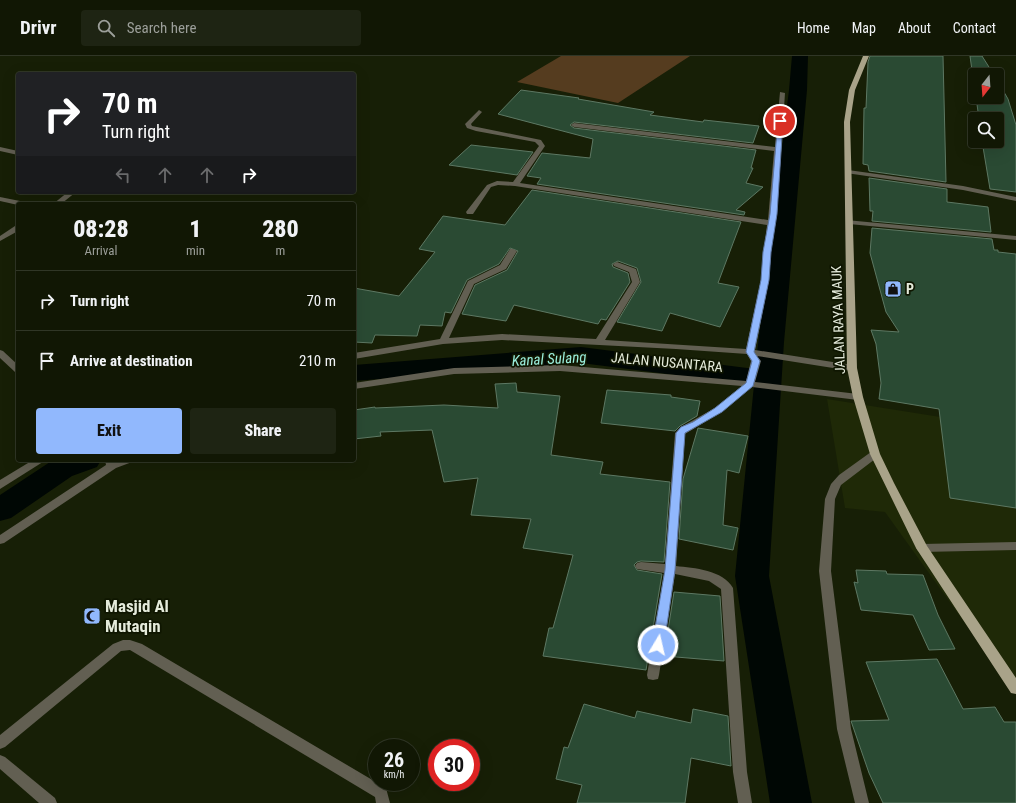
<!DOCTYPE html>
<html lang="en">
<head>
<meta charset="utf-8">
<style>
	:root { --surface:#111704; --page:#1e2413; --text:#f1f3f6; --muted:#9c9f9a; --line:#303626; --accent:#91b8fd }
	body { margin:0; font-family:"Roboto Condensed",sans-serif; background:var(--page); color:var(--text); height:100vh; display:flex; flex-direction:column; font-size:15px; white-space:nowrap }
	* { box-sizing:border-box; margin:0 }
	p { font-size:13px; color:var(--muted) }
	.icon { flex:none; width:22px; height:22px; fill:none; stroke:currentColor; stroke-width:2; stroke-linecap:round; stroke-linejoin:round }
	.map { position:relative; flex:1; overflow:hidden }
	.side { position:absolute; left:16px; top:146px; width:340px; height:260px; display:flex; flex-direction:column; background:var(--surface); border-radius:4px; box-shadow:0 4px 16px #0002,0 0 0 1px var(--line) }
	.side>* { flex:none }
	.top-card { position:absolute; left:16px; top:16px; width:340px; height:122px; border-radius:4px; box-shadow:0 4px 16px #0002,0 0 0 1px var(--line); background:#202124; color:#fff; overflow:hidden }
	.needle { width:26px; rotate:197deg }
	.controls { position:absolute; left:968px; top:12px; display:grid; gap:8px }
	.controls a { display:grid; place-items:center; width:36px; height:36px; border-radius:4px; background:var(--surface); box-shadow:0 4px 16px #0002,0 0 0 1px var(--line); font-size:20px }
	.speed { position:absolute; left:368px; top:683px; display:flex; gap:8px; font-size:20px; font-weight:700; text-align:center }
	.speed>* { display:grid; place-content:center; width:52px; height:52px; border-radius:50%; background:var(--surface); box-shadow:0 4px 16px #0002,0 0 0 1px var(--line); line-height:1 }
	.speed small { font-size:10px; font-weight:400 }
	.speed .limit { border:6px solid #d22; background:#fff; color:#111 }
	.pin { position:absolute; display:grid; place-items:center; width:34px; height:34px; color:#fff; margin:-17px; border:2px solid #fff; border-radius:50%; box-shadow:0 1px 4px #0007 }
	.me { position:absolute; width:44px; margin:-22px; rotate:9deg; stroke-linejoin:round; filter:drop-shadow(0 0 3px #0008) }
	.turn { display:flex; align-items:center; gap:14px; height:84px; padding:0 20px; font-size:18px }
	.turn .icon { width:52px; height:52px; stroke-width:2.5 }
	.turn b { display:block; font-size:28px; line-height:34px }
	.lanes { display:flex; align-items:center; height:38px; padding:0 20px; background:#0003; justify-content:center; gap:20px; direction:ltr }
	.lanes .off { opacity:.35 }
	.eta { display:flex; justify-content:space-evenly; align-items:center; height:68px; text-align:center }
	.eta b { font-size:24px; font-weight:800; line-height:28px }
	.primary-button { display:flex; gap:8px; margin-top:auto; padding:8px 20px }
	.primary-button a { flex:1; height:46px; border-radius:4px; background:var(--accent); color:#111; font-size:16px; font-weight:800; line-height:46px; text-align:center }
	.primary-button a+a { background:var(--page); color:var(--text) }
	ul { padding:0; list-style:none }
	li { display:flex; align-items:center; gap:12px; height:60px; padding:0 20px; border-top:1px solid var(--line) }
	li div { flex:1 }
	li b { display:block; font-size:15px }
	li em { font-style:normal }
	header { display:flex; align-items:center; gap:24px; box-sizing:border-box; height:56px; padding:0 20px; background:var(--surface); border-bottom:1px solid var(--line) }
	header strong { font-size:19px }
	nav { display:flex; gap:22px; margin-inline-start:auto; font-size:14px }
	.search { width:280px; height:36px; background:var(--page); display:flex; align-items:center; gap:10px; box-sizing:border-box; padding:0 14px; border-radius:4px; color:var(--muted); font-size:15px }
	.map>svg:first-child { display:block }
</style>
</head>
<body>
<header>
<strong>Drivr</strong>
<div class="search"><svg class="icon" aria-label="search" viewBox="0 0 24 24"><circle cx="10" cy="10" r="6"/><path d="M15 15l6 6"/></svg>Search here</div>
<nav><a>Home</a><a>Map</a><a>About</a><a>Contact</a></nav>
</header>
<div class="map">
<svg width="1016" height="747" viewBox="0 0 1016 747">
	<rect width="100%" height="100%" fill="#171f06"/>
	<path fill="#1f2907" d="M827,343L1016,373V638L885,456L845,452Z"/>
	<path fill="#553c1f" d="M561,0H690L618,47L517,26Z"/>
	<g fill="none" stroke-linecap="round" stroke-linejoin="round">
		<g fill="#000704" fill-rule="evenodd">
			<path d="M792,0H808L807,34L784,286L769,520L812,747H770L735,520L754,329L581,307L354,325V309L581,291L755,313L789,34Z"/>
			<path d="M56,404H101L97,411L72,420L11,462L0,465V439L50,406Z"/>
		</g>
	</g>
	<g fill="#2a4a33" stroke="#5d7863">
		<path d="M870,0H943L946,126L869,115L868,109L863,108L864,52H866L868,6Z"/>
		<path d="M970,0H982L994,19H975V36Z"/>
		<path d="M997,24L1008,43L1016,69V136L990,133L982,85H997V63H979L976,41H997Z"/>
		<path d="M521,34L579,42L578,43L654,56L650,59L703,66L704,64L759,70L753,87L574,66L570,69L574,72L756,94L751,112H753L746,127L763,131L736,154L745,156L744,159L537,128L541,122L527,120L542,97L590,102L593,83L498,58Z"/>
		<path d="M471,89L533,96L517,119L449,109Z"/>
		<path d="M869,122L947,133V146L988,151L991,176L872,165L873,155H870Z"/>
		<path d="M532,134L741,166L718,227L739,231L720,271L670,257L662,275L617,266L641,226L637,212L618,205L612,208L613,211L628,217L630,226L606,264L601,263L598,268L514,249L506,265L462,258L475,229L507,214L518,195L510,192L499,208L467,224L451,257L445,256L442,270L420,269L417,280L375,279L372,287L354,286V232L399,240L435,196L419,193L443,160L505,169Z"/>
		<path d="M872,172L992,183L994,194H998V196L1016,198V452L950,442L939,353L879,343L881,327L876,288L871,274L899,276L886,256L870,197Z"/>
		<path d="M516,327L517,336L560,340L551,399L603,406L600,418L670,426L664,506L641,505L637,506L634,509L637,514L662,518L646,614L543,600L549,572H553L573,499L523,492L531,463L471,459L478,422L444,426L432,374L380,376L381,380L354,383V354L375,351V352L444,349L498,352L495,328Z"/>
		<path d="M607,334L671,339V341L700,345L697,360L680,370L675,375L601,367Z"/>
		<path d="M698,372L748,380L739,417L727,414L723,469L738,472L733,494L679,483L683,423Z"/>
		<path d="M856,514L886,515L887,518L923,519L938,559L955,593L929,594L913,559L861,554L854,526L858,527Z"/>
		<path d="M674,536L720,540L724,605L664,600Z"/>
		<path d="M937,603L963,653L995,651L1004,666H1016V747H883L869,717L851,665L889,664L866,606Z"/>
		<path d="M584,648L635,662L637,655L691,667L693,653L728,660L731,710L691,702L685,747H577L582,729L556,723L564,691L568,692Z"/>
	</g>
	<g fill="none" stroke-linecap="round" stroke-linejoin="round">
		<path fill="#625f52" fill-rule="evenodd" d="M1016,486V494L922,496L918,495L916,492L918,489L922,488Z"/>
		<g fill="#625f52" fill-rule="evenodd">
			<path d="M780,36L785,37L777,157L771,196L769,224L755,294L852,309L857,312L852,315L757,300L761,305L755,326L858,338L863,341L858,344L752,331L721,356L685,378L676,510C694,512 723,514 733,532L747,716L752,747H738L733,716L721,533L709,525L675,518L659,619L658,623L653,624L648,623L647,619L664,517L637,513L635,510L637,507L641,506L665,508L675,377L681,371L715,352L742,330L560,315L454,318L354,333V327L454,312L560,309L746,325L751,305L747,298L676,293L502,284L443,288L354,303V297L440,283L468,225L500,209L510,193H513L517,195L506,213L474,228L449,282L502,278L596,283L632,226L629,216L614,210L613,208L617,206L636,213L640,226L605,284L746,293L761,224L767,169L515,130L498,129L491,131L473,158H467L466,156L487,129L497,125L513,126L539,90L535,86L476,75L467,72L465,68L479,54L482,56L471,68L472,70L541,84L545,90L520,127L768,164L774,95L574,71L571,69L574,67L775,91Z"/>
			<path d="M0,91L18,95V99L0,95Z"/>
			<path d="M848,114L963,130L1016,141V145L963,134L846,117V115Z"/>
			<path d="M68,136H76L61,148H53Z"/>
			<path d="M0,141L25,146L26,148H18V149L0,145Z"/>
			<path d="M846,164L1016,180V184L849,168H846Z"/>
			<path d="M15,170H18V175L0,185V180Z"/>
			<path d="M0,294L3,295L18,309V317L15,316L0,302Z"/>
			<path d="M875,395L880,398L879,400L841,429L835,443L831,515L851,673L869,747H855L837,673L819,515L825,443L831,428L839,419L871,396Z"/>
			<path d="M33,404H46L0,433V424Z"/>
			<path d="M105,404H133L132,406L116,412L4,487L0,488V479L106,409Z"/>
			<path d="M123,584H130L142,588L386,732L390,747H376L375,741L130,594L121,595L5,691L0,693V679L113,588Z"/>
			<path d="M0,699L5,701L55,742L57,747H39L0,713Z"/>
		</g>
		<path fill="#a9a389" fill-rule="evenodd" d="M863,0H869L855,34L850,66L857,312L863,341L880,398L894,427L927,490L1016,622V638L1011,637L916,492L870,398L853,341L847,312L844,66L849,34Z"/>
	</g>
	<path fill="#91b8fd" stroke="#5e78a4" d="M778,64L783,65L777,158L771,196L769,224L754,296L760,305L753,330L722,356L685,377L675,514L664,589L662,592L658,594L654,592L652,589L665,514L676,377L681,371L693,366L715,352L746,327L752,305L746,296L761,224L763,196L770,158Z"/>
	<defs>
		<g id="shop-square" transform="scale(0.9)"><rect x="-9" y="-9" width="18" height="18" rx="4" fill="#91b8fd" stroke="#0f1601"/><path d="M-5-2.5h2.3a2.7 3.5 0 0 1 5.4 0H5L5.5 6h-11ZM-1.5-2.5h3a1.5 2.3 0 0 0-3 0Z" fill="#111"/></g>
		<g id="mosque-square" transform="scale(0.9)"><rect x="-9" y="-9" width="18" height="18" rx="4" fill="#91b8fd" stroke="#0f1601"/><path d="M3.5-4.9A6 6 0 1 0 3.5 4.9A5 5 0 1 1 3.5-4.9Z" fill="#111"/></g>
	</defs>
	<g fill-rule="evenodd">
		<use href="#shop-square" x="893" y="233"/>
		<use href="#mosque-square" x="92" y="560"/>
	</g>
	<g text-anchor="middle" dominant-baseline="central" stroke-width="3.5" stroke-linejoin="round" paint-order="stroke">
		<g font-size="14" font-weight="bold" fill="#e5ebdb" stroke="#0f1601" text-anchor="start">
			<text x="906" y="233">P</text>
		</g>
		<g font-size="14" fill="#e5ebdb" stroke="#0f1601">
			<text transform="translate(838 264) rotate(-92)">JALAN RAYA MAUK</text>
			<text transform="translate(667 306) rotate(5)">JALAN NUSANTARA</text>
		</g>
		<g font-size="15" font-style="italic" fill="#9aeddb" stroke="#0f1601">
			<text transform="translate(549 303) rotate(-3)">Kanal Sulang</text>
		</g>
		<g font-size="17" font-weight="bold" fill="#e5ebdb" stroke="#0f1601" text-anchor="start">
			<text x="105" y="550">Masjid Al<tspan x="105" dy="20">Mutaqin</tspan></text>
		</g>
	</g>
</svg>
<div class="controls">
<a><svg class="needle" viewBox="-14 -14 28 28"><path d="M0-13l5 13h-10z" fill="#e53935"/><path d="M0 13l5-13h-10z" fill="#9c9f9a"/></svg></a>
<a><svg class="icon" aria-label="search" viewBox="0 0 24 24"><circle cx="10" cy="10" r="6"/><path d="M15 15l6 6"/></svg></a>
</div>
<div class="speed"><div>26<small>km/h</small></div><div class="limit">30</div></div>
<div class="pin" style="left:780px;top:65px;background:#d93025"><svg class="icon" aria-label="arrive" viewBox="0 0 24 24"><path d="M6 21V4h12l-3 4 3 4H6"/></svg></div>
<svg class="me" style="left:658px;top:589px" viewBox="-20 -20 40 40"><circle r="17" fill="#91b8fd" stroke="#fff" stroke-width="3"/><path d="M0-11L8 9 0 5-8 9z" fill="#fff"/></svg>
<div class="top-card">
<div class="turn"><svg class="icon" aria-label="right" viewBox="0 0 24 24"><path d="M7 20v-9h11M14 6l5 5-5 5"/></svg><div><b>70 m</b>Turn right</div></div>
<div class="lanes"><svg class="icon off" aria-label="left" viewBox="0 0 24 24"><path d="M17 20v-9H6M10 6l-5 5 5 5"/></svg><svg class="icon off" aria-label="ahead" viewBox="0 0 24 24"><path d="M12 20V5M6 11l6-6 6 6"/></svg><svg class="icon off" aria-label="ahead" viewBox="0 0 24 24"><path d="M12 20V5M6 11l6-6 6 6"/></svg><svg class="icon" aria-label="right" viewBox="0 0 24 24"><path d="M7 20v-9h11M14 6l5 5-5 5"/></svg></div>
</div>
<section class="side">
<div class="eta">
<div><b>08:28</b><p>Arrival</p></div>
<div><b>1</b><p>min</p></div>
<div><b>280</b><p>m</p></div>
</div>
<ul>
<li><svg class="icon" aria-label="right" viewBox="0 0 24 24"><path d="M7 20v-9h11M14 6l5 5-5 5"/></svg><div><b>Turn right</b></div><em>70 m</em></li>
<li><svg class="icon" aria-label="arrive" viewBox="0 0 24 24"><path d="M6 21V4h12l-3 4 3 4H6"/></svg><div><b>Arrive at destination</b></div><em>210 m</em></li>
</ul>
<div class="primary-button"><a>Exit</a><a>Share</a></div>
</section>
</div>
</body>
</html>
